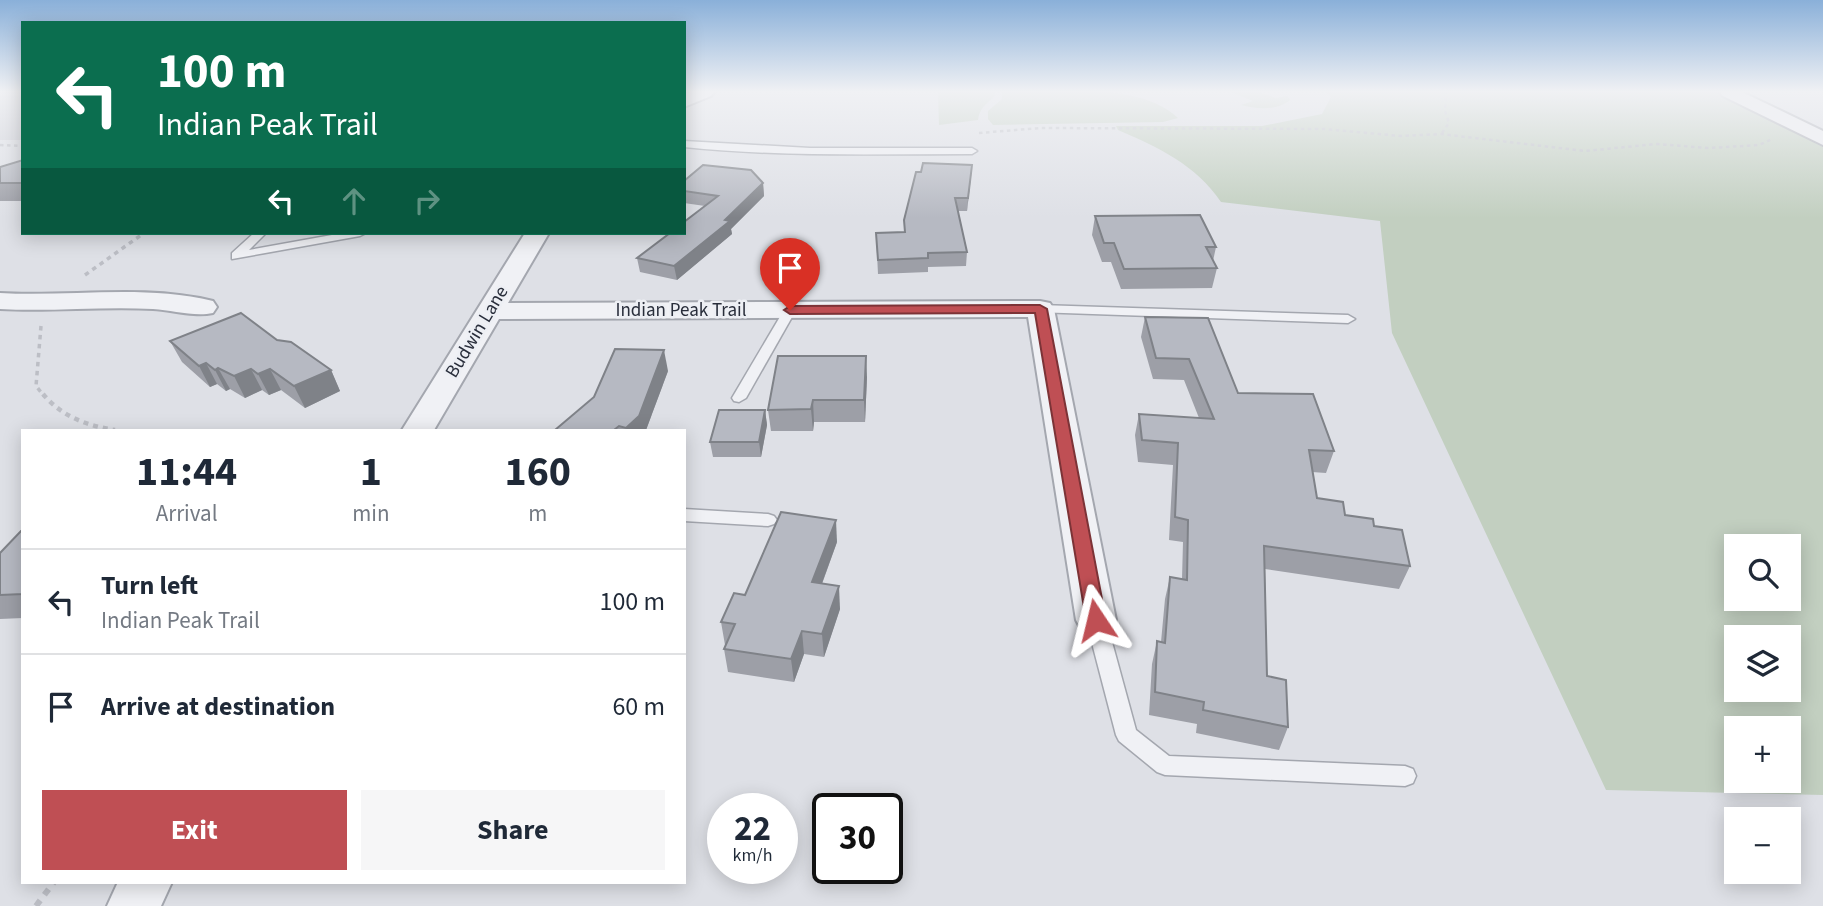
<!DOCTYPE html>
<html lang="en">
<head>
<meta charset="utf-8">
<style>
	:root { --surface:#fff; --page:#f6f6f7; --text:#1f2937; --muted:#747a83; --line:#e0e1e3; --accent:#bf4f54 }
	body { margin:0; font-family:"Source Sans 3",sans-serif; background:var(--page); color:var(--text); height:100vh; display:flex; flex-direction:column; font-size:26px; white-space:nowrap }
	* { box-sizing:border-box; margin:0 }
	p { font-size:23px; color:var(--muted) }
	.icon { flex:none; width:38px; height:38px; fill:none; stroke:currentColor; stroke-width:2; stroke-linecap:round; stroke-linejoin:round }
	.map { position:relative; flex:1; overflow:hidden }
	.side { position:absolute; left:21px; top:429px; width:665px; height:455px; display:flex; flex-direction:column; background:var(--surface); border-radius:0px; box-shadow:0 4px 18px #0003 }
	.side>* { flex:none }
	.guide { position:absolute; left:21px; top:21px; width:665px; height:214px; border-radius:0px; box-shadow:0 4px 18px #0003; background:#0b6e4f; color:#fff; overflow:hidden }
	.tools { position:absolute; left:1724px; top:534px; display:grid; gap:14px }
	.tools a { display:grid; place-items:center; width:77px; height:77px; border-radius:0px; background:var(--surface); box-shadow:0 4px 18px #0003; font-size:35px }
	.speed { position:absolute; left:707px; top:793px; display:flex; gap:14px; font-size:35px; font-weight:700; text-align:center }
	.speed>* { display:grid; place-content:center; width:91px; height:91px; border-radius:50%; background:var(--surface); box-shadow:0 4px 18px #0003; line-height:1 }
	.speed small { font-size:18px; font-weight:400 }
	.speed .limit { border:4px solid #111; border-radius:10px; background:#fff; color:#111 }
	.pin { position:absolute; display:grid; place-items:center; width:60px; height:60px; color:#fff; margin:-72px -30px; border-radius:50% 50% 50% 0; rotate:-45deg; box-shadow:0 0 7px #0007 }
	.pin .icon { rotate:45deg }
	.me { position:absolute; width:77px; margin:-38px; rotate:350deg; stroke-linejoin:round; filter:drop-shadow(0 0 5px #0008) }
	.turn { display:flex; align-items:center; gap:24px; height:147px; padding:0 21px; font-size:32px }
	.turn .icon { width:91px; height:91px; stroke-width:2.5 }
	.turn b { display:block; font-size:49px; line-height:60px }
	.lanes { display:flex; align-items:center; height:66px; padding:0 21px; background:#0003; justify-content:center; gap:35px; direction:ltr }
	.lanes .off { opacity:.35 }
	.eta { display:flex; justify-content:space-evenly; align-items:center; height:119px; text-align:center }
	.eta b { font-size:42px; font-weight:700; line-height:49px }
	.button { display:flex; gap:14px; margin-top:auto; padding:14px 21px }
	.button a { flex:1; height:80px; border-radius:0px; background:var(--accent); color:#fff; font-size:28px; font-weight:700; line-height:80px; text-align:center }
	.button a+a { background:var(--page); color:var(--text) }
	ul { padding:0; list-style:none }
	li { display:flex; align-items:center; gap:21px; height:105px; padding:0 21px; border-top:2px solid var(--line) }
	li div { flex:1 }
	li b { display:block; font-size:26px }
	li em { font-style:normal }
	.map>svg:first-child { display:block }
</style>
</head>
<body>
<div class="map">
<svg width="1823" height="906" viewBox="0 0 1823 906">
	<rect width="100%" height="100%" fill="#dee0e6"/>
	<rect fill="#cdcfd7" x="0" y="92" width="23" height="48"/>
	<g fill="#c2cfc0" fill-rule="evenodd">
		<path d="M938,92H995L994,97C986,104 979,109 978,120L939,125Z"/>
		<path d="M1002,92C1053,91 1139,81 1178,118L1163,122L993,125L988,119V111L1002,99Z"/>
		<path d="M1231,92H1259L1276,98L1287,96L1290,100C1277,111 1256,109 1241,105L1253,101Z"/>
		<path d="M1325,92H1718L1823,147V795L1606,790L1392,333L1380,221L1221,202C1196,165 1158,147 1118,130L1116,126H1262L1322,114L1331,97ZM1736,546H1788V598H1736ZM1736,637H1788V690H1736ZM1736,728H1788V780H1736Z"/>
	</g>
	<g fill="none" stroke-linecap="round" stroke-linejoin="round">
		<g stroke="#a4a7af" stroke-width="3">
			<g id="lane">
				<path d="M684,141L810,148H972L977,151L972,154C876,154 780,157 684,147Z"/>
				<path d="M254,233H266L249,250L343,233H366L360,236L232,259V253Z"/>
				<path d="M1040,305L1348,315L1355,319L1348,323L1035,312L1034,309Z"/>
				<path d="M790,306L796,310L746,398L739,402L734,401L732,398L784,310Z"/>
				<path d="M684,509L768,514L774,516L777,520L774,524L768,526L684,521Z"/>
				<path d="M1096,613L1103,615L1106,620L1136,730L1169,756L1405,766L1413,769L1416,776L1413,783L1405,786L1165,775L1157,772L1119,741L1116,735L1086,620L1089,615Z"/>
			</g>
		</g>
		<g stroke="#a4a7af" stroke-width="4">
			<g id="street">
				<path d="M690,92H714L711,96L684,107V94Z"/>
				<path d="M1720,92H1742L1823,131V145L1723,96Z"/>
				<path d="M525,233H549L508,303L1040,301L1050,303L1054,309L1116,620L1110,631L1096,635L1082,631L1076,620L1028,317L499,319L434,430H402Z"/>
				<path d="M0,293C71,297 143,284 213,301L217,307L213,313C194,317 172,310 153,309C102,306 51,312 0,309Z"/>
				<path d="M118,882H172L161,906H107Z"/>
			</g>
		</g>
		<g stroke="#bcbec5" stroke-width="2.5" stroke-dasharray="3.5 3.5" stroke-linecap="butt">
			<path d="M979,133L1040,128L1324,129L1401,136L1441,134L1585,151L1656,144L1709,148L1759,145L1772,139"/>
			<path d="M1442,133L1449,123L1445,111L1446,92"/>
			<path d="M0,145L23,146"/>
		</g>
		<g stroke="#bcbec5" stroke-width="3.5" stroke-dasharray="4.5 4.5" stroke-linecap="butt">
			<path d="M85,275L144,233"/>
			<path d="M41,326L36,386L44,396"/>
		</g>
		<path stroke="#bcbec5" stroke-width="4.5" stroke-dasharray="5 5" stroke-linecap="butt" d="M43,394C61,416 87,426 115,430"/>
		<path stroke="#bcbec5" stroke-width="6" stroke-dasharray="7 7" stroke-linecap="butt" d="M36,906L54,882"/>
		<use href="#lane" fill="#f0f1f5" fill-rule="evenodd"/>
		<use href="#street" fill="#f0f1f5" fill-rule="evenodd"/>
	</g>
	<g fill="#9d9fa7">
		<path d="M23,160V201H0V167Z"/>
		<path d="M972,165L967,211H958L967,252L966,266L928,267V272L878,274L876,233L904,232V220Z"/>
		<path d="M684,181L763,183L764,196L731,229L732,234L677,280L640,272L637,258L705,206L684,203Z"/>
		<path d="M1095,216L1216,247L1213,261L1217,268L1212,288L1121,289L1111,262H1102L1092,235Z"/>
		<path d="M1145,317L1238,393L1334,451L1326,473L1312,472L1317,498L1345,515L1374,526L1410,566L1399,589L1265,569L1267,676L1288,727L1279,750L1196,733L1197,724L1149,715L1152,664L1157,641L1161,642L1165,599L1170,577L1182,579L1183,542L1169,540L1173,465L1138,462L1135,435L1139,414L1199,418L1184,380L1153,379L1141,337Z"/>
		<path d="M277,340L331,370L340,391L305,408L281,390L269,395L262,390L245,398L230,389L226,391L217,384L210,387L182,362L170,341Z"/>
		<path d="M668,371L646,430H555Z"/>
		<path d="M867,377L865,422H814L813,431H771L768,410Z"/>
		<path d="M765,410L767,425L761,457H713L710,442Z"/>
		<path d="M23,531V618L0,619V553Z"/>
		<path d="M837,542L822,584L840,609L824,657L804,654L794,682L728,672L724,649L726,645H725L721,622L745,595Z"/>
	</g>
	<g fill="#7f8288">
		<path d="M972,165L971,177L967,211L968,198Z"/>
		<path d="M763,183L764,196L731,229L732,234L677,280L674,266L725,220Z"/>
		<path d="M664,350L668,371L646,430H627L626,428Z"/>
		<path d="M866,356L867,377L865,422L864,400Z"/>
		<path d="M206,363L217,384L210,387L199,366Z"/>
		<path d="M218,368L230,389L226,391L215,370Z"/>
		<path d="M251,369L262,390L245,398L234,376Z"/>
		<path d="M270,369L281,390L269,395L258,374Z"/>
		<path d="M331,370L340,391L305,408L294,386Z"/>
		<path d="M813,400L814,422L813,431L811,409Z"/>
		<path d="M765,410L767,425L761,457L759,442Z"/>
		<path d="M836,520L837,542L814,605L812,582Z"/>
		<path d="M839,586L840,609L824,657L822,634Z"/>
		<path d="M802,631L804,654L794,682L791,659Z"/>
	</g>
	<g fill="#b6b9c2" stroke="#7f8288" stroke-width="2">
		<path d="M23,160V183H0V167Z"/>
		<path d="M923,163L972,165L968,198H955L967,252L928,253V258L878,260L876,233L905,232L904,220L916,172H921Z"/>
		<path d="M703,165L751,170L763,183L725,220L730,221L674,266L637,258L670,233H684V222L718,196L684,191V181Z"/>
		<path d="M1200,215L1216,247H1206L1217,268L1124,269L1114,243H1104L1095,216Z"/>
		<path d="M241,313L277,340L291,342L331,370L294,386L270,369L258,374L251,369L234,376L218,368L215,370L206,363L199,366L170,341Z"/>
		<path d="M1145,317L1208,318L1238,393L1313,394L1334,451L1309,450L1317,498L1343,502L1345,515L1373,519L1374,526L1402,530L1410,566L1264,546L1267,676L1286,680L1288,727L1203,710L1204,702L1155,692L1157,641L1165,643L1170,577L1187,580L1188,520L1175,517L1178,443L1142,440L1139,414L1214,419L1189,359L1156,358Z"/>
		<path d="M615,349L664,350L639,416L626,428L619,426L614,430H555L594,397Z"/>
		<path d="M778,356H866L864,400H813L811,409L768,410Z"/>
		<path d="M719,410H765L759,442H710Z"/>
		<path d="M781,512L836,520L812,582L839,586L822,634L802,631L791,659L724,649L735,624L721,622L734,593L745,595Z"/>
		<path d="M21,531H23V594L0,595V553Z"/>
	</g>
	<linearGradient id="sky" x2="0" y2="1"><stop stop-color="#8ab0d9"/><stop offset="0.42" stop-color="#f0f1f4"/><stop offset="1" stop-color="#f0f1f4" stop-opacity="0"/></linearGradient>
	<rect width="1823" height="218" fill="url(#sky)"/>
	<path fill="#bf4f54" stroke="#7c3337" stroke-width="2" d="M1040,305L1047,309L1106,620L1103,625L1096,628L1089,625L1086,620L1035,313L790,314L784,310L790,306Z"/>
	<g text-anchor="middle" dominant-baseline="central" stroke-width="5" stroke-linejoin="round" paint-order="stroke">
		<g font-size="19" fill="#292e3b" stroke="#edeff4">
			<text x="681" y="310">Indian Peak Trail</text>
			<text transform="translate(477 332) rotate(-59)">Budwin Lane</text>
		</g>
	</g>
</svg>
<div class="tools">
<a><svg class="icon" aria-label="search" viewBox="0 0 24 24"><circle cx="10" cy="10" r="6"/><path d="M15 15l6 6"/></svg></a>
<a><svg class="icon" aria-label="layers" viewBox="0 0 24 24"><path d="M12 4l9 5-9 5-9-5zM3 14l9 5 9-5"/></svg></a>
<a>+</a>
<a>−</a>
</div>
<div class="speed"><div>22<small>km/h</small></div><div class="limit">30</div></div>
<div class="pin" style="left:790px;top:310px;background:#d93025"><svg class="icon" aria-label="arrive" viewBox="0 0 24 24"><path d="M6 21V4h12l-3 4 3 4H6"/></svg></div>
<svg class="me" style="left:1096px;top:620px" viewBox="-20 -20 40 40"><path d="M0-17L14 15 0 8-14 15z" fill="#bf4f54" stroke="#fff" stroke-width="4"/></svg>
<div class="guide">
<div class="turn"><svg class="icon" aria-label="left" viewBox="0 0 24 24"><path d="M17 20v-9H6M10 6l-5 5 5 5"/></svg><div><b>100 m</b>Indian Peak Trail</div></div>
<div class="lanes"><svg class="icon" aria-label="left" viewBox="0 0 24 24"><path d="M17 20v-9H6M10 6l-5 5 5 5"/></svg><svg class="icon off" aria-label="ahead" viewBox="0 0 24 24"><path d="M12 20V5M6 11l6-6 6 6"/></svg><svg class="icon off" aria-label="right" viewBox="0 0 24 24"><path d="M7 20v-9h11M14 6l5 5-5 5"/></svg></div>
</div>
<section class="side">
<div class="eta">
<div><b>11:44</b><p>Arrival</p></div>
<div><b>1</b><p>min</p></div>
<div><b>160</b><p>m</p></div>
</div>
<ul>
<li><svg class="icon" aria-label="left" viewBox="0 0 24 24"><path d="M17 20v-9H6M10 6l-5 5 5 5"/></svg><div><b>Turn left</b><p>Indian Peak Trail</p></div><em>100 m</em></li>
<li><svg class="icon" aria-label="arrive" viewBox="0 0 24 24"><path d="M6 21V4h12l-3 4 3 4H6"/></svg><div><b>Arrive at destination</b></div><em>60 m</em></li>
</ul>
<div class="button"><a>Exit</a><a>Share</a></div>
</section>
</div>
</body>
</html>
